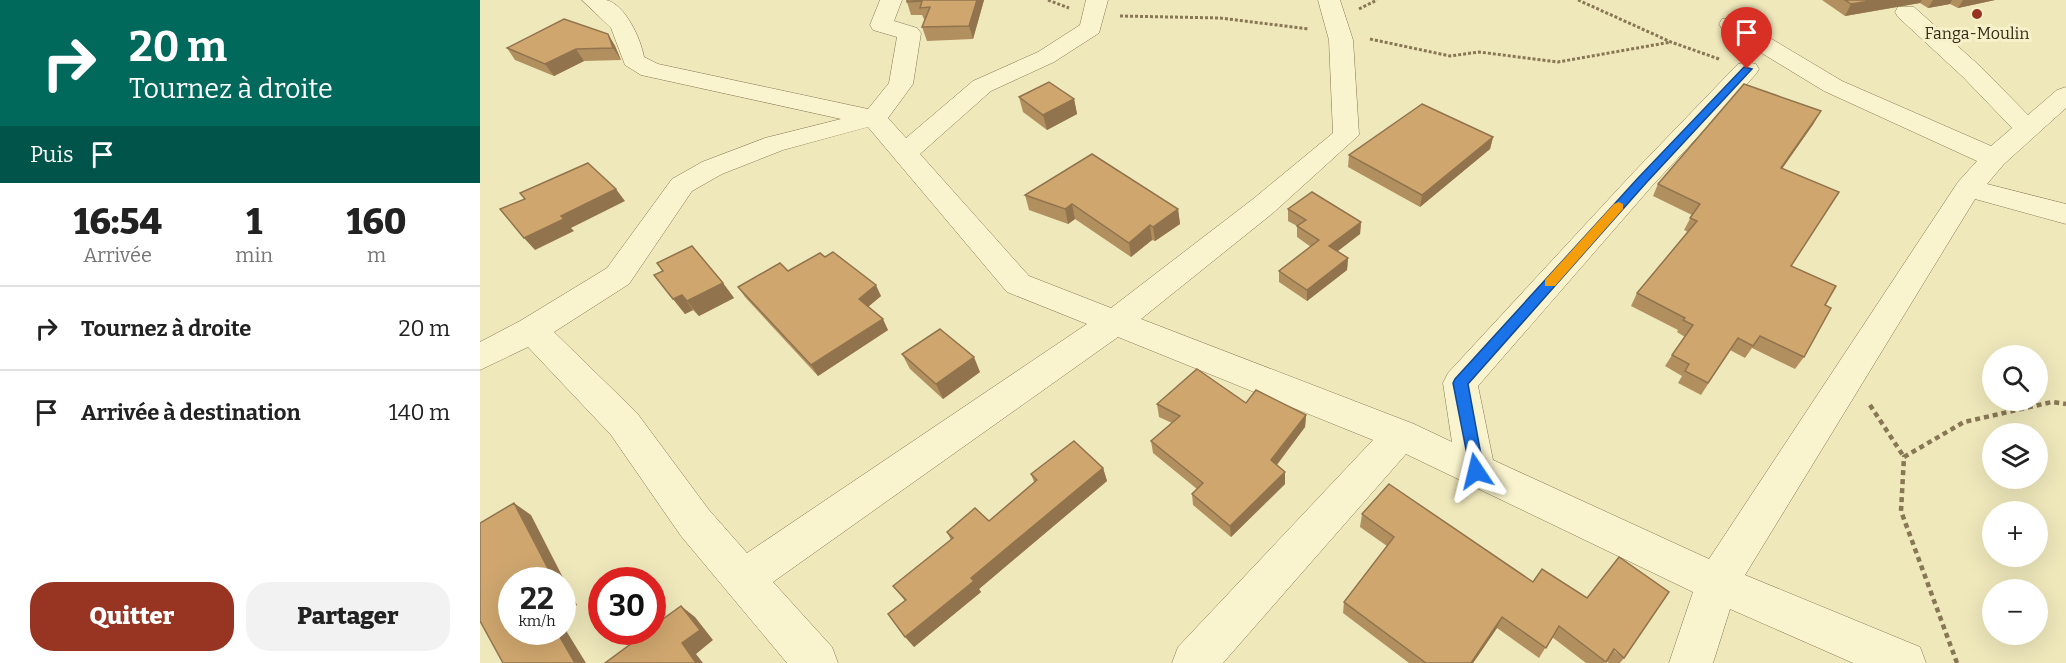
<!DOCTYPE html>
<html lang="fr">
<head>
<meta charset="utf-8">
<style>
	:root { --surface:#fff; --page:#f2f2f2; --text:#222; --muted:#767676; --line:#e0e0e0; --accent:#983422 }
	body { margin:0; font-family:Bitter,serif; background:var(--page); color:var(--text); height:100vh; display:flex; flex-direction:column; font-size:22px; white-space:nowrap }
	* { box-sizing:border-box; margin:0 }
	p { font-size:20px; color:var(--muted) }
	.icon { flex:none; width:33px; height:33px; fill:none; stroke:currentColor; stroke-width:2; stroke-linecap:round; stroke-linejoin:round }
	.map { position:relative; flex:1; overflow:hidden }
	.drawer { display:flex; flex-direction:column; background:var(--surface); width:480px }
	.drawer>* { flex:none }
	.banner { background:#00695c; color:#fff; overflow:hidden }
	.tools { position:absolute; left:1502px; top:345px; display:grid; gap:12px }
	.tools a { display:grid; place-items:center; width:66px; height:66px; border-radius:50%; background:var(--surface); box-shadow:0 6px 24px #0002; font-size:30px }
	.speed { position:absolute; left:18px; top:567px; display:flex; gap:12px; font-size:30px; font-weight:700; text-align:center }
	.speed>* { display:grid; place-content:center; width:78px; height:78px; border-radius:50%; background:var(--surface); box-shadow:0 6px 24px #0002; line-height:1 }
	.speed small { font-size:15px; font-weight:400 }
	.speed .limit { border:9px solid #d22; background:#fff; color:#111 }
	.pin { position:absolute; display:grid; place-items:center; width:51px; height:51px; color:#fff; margin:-62px -26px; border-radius:50% 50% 50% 0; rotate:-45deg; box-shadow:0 0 6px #0007 }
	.pin .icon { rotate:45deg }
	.me { position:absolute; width:66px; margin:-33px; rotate:350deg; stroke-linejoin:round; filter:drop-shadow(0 0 4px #0008) }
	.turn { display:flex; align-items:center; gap:21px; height:126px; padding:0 30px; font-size:27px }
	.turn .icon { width:78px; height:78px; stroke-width:2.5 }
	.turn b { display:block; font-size:42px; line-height:51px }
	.then { display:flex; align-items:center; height:57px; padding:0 30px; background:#0003; gap:12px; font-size:22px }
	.eta { display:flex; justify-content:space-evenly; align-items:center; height:102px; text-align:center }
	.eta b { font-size:36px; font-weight:800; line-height:42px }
	.cta { display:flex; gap:12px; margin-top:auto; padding:12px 30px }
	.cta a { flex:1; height:69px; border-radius:24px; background:var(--accent); color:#fff; font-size:24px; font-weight:800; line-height:69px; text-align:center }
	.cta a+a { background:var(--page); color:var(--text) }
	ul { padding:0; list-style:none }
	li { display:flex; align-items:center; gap:18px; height:84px; padding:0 30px; border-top:2px solid var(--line) }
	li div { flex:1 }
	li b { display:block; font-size:22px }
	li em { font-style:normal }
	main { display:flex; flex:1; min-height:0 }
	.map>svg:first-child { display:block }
</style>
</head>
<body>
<main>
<section class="drawer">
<div class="banner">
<div class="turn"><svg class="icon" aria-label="right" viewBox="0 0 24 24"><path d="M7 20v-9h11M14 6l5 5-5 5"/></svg><div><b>20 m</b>Tournez à droite</div></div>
<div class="then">Puis<svg class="icon" aria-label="arrive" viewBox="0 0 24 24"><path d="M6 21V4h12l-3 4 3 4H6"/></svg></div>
</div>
<div class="eta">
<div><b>16:54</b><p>Arrivée</p></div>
<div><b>1</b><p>min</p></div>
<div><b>160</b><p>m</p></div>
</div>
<ul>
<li><svg class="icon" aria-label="right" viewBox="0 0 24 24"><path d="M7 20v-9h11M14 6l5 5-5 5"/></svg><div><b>Tournez à droite</b></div><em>20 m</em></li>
<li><svg class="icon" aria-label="arrive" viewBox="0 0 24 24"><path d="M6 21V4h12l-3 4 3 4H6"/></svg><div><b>Arrivée à destination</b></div><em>140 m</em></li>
</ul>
<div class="cta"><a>Quitter</a><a>Partager</a></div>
</section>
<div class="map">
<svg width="1586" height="663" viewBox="0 0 1586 663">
	<rect width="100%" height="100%" fill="#efe8bb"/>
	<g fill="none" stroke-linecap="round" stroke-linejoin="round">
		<g stroke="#877754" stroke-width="1">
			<path id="minor" d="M102,0C109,0 119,0 126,0C145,4 161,39 164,57L178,64L388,109L409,83L417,37L393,30L390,25L400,0H422L414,21L437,28L441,33L433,84L408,118L426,138L493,81L558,52L600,25L606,0H628L619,33L574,62L511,91L440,154L549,276L631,308L773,199L853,133L849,40L838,0H860L873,40L879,135L793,213L661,319L934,424L972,442L963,383L968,373L1152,174L1258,64L1267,62L1276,64L1279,69L1276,74L1172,186L998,386L1013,460L1229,559L1478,182L1497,161L1344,91L1242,29L1239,24L1242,19H1258L1362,81L1511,146L1532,128L1483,77L1418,17L1415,12L1418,7H1434L1501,67L1548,115L1577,90L1586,87V108L1524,164L1507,184L1586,204V224L1495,199L1265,575L1440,647L1446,663H1373L1250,609L1233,663H1189L1213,592L926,454L743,663H692L698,647L893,440L638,337L293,582L352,647L358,663H307L201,536L131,435L48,347L0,370V342L40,321L127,268L192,179L222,162L285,138L361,119L161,75L145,65L131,28ZM388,127L527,292L607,324L267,553L229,510L157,413L74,332L149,284L212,191L242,174L303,150Z"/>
		</g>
		<g stroke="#877754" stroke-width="3" stroke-dasharray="3 2" stroke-linecap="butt">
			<path d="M568,0L589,8"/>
			<path d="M1098,0L1191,42L1239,59"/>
			<path d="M879,9L897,0"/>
			<path d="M640,16L740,18L829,29"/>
			<path d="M890,39L970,56L999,52L1078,62L1191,42"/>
		</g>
		<g stroke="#877754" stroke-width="4.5" stroke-dasharray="5 4" stroke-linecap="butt">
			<path d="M1390,405L1424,457"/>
			<path d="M1477,663L1421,511L1424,457L1484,422L1572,402L1586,404"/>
		</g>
		<use href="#minor" fill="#faf4ce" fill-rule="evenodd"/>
	</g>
	<g fill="#b28f5f">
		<path d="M427,0H504L493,39L447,41L442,27L445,21L442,15H431L427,2Z"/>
		<path d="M1342,0H1515L1478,8L1470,4L1448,8L1440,3L1365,16Z"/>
		<path d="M128,34L135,46L141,60L104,61L74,76L35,60L27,48Z"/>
		<path d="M539,97L594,99L597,114L567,130L543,112Z"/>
		<path d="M1334,123L1302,169L1312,266L1345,305L1324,357L1315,369L1272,348L1265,358L1250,350L1221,395L1198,383L1202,376L1185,366L1192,355L1205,337L1197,332L1198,330L1151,306L1157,293L1208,232L1204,230L1212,215L1173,196L1178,184Z"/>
		<path d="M1013,137L1010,149L940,207L868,167L869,155Z"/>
		<path d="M545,195L698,209L700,224L675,241L672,240L651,257L595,219L588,224L549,210Z"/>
		<path d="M808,209L881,222L880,234L857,251L868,258L867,270L827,301L799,282V271L831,247L817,237V226L808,221Z"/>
		<path d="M345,257L401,296L388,307L408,330L338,376L265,297L258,287L308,271Z"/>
		<path d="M174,275L243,283L254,298L219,316L213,310L205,314Z"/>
		<path d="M422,354L500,372L463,399L430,369Z"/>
		<path d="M766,403L826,415L825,427L797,465L805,484L751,537L713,505L712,494L717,489L673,453L671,441L692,423L679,417L677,404Z"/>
		<path d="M623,468L627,481L499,589L501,592L434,647L425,601L413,586L471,540L467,532L509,521L554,482L551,474Z"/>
		<path d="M909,484L1144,658L1140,663H1129L1126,661L1125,663H1106L1072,637L1059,658L1017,628L993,663H929L863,613L864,602L907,546L880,527L882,514Z"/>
	</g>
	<g fill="#91744d">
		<path d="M497,0H504L493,39L489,26Z"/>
		<path d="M1396,0H1442L1440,3L1365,16L1371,4Z"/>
		<path d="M1453,0H1472L1470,4L1448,8Z"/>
		<path d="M1483,0H1515L1478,8Z"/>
		<path d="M128,34L135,46L141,60L133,48Z"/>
		<path d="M96,49L104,61L74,76L65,64Z"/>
		<path d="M594,99L597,114L567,130L563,115Z"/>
		<path d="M1341,111L1334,123L1294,180L1301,168Z"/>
		<path d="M1013,137L1010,149L940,207L942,195Z"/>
		<path d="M136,189L145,201L91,228L94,231L55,250L44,238L81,216Z"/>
		<path d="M592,204L595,219L588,224L585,209Z"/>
		<path d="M698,209L700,224L675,241L673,227Z"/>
		<path d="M881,222L880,234L849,258V246Z"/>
		<path d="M670,225L672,240L651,257L649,243Z"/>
		<path d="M868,258L867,270L827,301V290Z"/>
		<path d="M243,283L254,298L219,316L207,301Z"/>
		<path d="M396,285L401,296L384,310L379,299Z"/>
		<path d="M202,295L213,310L205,314L193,299Z"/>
		<path d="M403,319L408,330L338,376L331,365Z"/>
		<path d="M494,357L500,372L463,399L456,384Z"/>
		<path d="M826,415L825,427L791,472V460Z"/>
		<path d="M623,468L627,481L499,589L501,592L434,647L425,637L491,578Z"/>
		<path d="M805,472V484L751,537L750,526Z"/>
		<path d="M34,503L51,515L97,605L82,615V580H74Z"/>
		<path d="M201,606L215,617L233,640L216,654L223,663H216L202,643Z"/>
		<path d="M1022,617L1017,628L993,663H991Z"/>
		<path d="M82,624L106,663H95L77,632H82Z"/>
	</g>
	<g fill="#cfa66e" stroke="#91744d" stroke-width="1.5">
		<path d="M427,0H497L489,26L442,27L450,7L440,8L442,1L427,2Z"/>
		<path d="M1365,0H1396L1371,4Z"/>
		<path d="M84,19L128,34L133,48L96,49L65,64L27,48Z"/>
		<path d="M569,82L594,99L563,115L539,97Z"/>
		<path d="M1264,84L1341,111L1301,168L1359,192L1311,266L1356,286L1345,305L1351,308L1324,357L1280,336L1273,346L1258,338L1228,383L1205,371L1209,364L1192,355L1213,325L1203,320L1205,318L1157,293L1217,221L1210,218L1220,204L1178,184Z"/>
		<path d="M942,104L1013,137L942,195L869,155Z"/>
		<path d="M612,154L698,209L673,227L670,225L649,243L592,204L585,209L545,195Z"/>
		<path d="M108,163L136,189L81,216L84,219L44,238L20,209L45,199L40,193Z"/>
		<path d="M832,192L881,222L849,246L868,258L827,290L799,271L839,240L817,226L826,220L808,209Z"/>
		<path d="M212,246L243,283L207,301L202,295L193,299L174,275L183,271L177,263Z"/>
		<path d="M353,252L396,285L379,299L403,319L331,365L258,287L300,263L308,271L340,253L345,257Z"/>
		<path d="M460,329L494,357L456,384L422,354Z"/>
		<path d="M717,369L766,403L776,390L826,415L791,460L805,472L750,526L712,494L723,483L671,441L700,416L677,404Z"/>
		<path d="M594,441L623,468L491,578L494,581L425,637L408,614L426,600L413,586L473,538L467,532L495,508L509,521L557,480L551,474Z"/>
		<path d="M909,484L1053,582L1062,569L1107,598L1139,557L1189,592L1144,658L1134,649L1126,662L1079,626L1066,648L1022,617L991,663H946L864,602L914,537L882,514Z"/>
		<path d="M34,503L74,580H32V632H77L95,663H23L0,621V523Z"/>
		<path d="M201,606L220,630L202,643L216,663H125L167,632H172V627Z"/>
	</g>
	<path fill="#1a73e8" stroke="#114b97" stroke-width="1.5" d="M1264,67L1272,69L1166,183L988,384L1004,471L1002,475H991L973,383L975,379L1158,178Z"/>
	<path fill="#f59e0b" d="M1139,202L1143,204V209L1075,286H1065V280L1134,204Z"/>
	<circle fill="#983422" stroke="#f7f1ca" stroke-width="2" cx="1497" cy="14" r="6"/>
	<g text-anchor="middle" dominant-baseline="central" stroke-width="6" stroke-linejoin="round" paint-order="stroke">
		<g font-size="16" fill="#352b1a" stroke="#f7f1ca">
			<text x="1497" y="33">Fanga-Moulin</text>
		</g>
	</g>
</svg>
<div class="tools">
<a><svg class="icon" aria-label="search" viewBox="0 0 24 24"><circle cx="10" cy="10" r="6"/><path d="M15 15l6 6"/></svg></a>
<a><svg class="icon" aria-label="layers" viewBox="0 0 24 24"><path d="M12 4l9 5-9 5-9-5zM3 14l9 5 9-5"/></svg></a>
<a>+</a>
<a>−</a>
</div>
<div class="speed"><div>22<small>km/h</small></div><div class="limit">30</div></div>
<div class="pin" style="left:1267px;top:69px;background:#d93025"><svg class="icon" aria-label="arrive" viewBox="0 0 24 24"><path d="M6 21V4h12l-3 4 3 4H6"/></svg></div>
<svg class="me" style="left:996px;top:471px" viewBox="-20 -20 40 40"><path d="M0-17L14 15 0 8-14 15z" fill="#1a73e8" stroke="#fff" stroke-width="4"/></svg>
</div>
</main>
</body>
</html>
